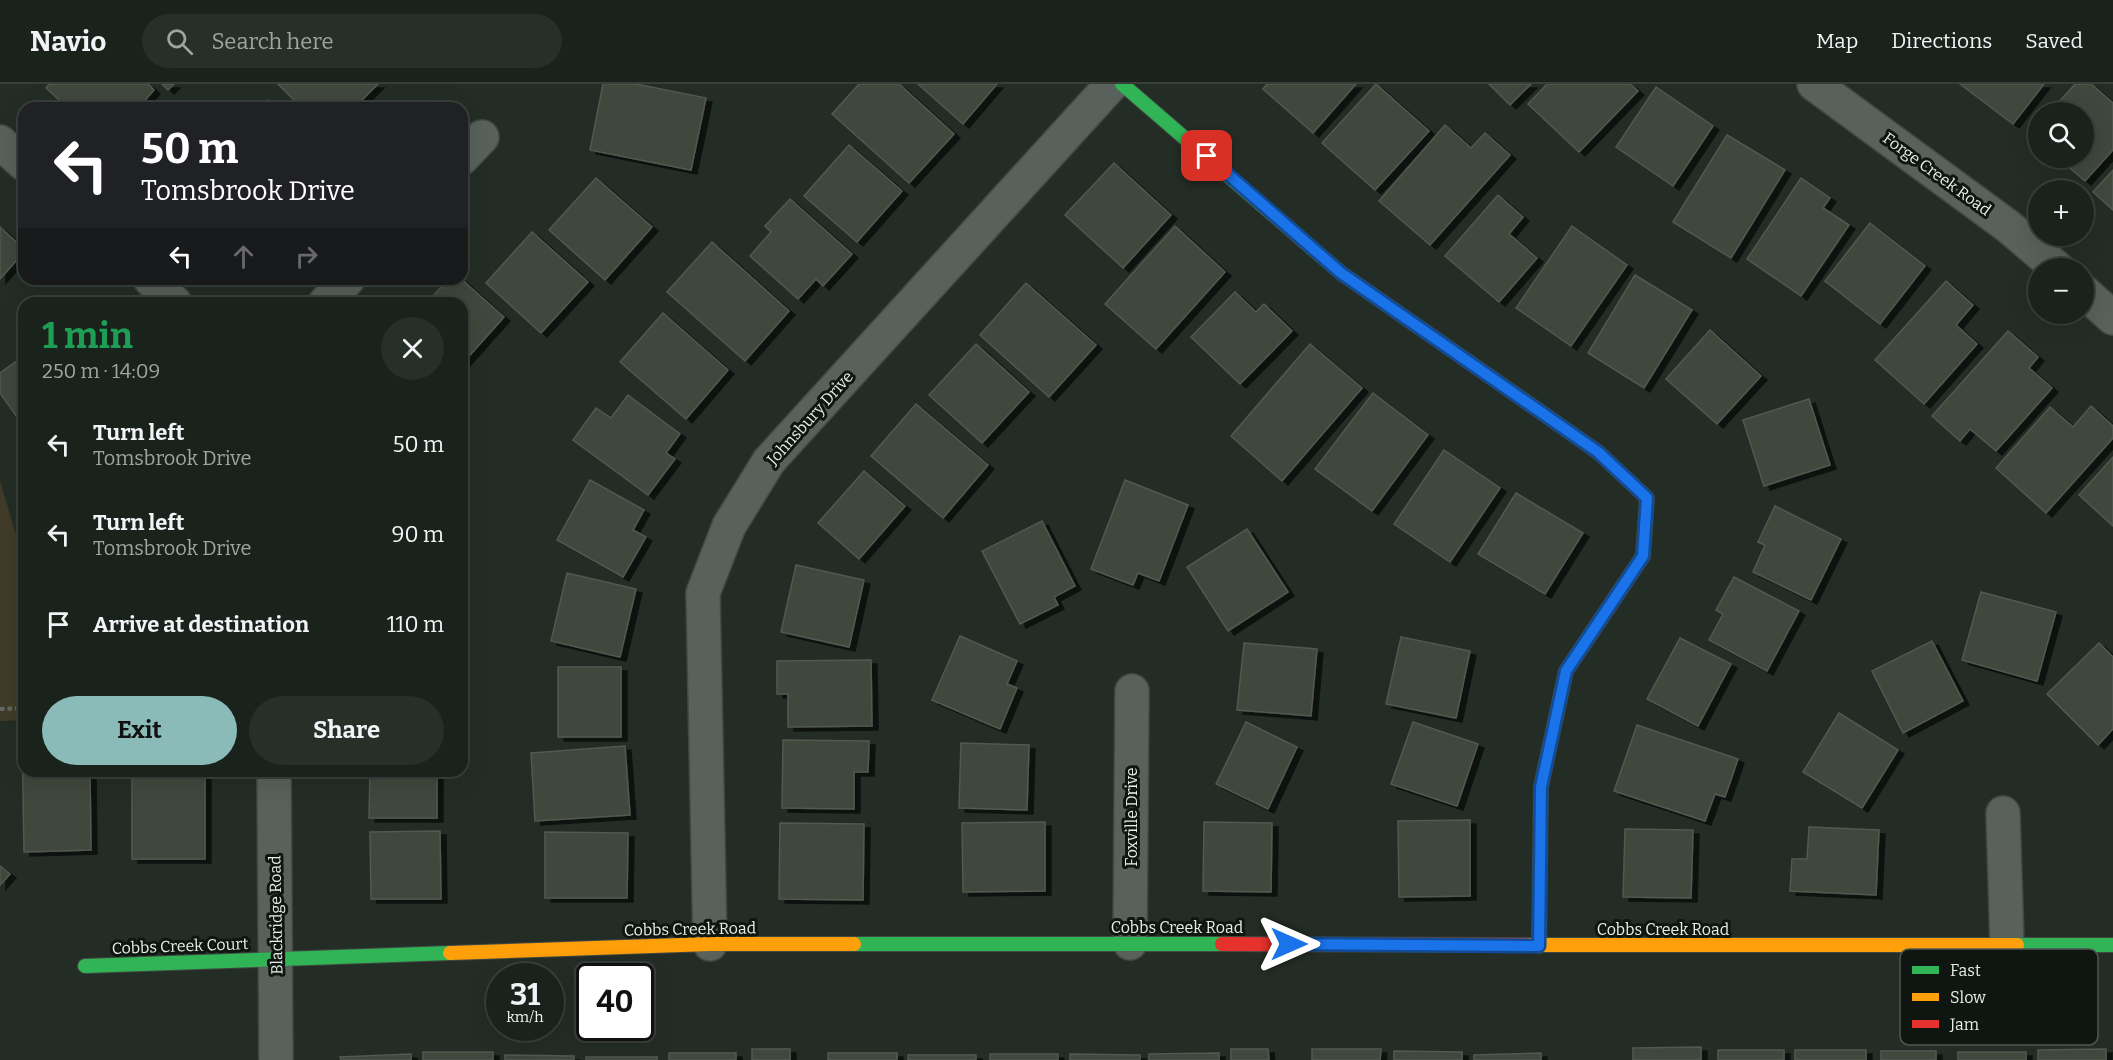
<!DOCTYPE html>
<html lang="en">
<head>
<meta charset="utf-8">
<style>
	:root { --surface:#1a221c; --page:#272f29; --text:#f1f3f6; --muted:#9fa4a3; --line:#383f3b; --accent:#8bbbb9 }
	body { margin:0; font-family:Bitter,serif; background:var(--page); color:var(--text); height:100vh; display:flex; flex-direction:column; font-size:22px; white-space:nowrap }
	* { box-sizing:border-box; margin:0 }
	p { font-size:20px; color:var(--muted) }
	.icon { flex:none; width:33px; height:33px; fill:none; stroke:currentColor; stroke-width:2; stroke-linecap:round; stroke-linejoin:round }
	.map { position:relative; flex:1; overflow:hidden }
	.sheet { position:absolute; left:18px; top:213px; width:450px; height:480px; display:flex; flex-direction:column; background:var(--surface); border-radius:18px; box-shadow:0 6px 24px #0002,0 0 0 2px var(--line) }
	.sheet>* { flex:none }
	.guide { position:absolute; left:18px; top:18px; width:450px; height:183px; border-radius:18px; box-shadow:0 6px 24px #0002,0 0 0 2px var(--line); background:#202124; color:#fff; overflow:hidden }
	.controls { position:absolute; left:2028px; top:18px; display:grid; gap:12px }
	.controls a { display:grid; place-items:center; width:66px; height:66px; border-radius:50%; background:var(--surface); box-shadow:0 6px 24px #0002,0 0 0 2px var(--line); font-size:30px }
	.speed { position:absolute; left:486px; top:879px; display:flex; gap:12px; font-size:30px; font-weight:700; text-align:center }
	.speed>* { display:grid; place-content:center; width:78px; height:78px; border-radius:50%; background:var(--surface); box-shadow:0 6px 24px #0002,0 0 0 2px var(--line); line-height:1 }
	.speed small { font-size:15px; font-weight:400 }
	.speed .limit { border:3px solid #111; border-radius:9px; background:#fff; color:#111 }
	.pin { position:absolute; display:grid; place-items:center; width:51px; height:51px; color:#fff; margin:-26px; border-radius:12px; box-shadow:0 3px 9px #0006 }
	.me { position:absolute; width:66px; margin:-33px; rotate:90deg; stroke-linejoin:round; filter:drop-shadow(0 0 4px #0008) }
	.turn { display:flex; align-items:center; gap:21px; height:126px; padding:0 24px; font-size:27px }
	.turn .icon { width:78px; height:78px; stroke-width:2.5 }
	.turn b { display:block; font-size:42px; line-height:51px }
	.lanes { display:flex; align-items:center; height:57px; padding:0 24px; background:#0003; justify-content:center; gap:30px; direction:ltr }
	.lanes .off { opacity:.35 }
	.round { display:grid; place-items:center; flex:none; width:63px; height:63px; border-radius:32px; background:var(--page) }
	.head { display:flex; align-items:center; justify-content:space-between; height:102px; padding:0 24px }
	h1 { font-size:36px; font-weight:700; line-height:45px; color:#1e9e55 }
	.button { display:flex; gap:12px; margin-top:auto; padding:12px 24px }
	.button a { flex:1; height:69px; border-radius:36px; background:var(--accent); color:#111; font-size:24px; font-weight:700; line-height:69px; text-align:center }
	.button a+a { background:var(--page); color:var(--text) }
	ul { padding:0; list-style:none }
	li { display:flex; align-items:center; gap:18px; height:90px; padding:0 24px }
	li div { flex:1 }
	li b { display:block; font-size:22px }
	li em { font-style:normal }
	header { display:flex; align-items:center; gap:36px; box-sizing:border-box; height:84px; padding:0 30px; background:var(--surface); border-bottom:2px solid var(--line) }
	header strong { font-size:28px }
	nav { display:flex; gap:33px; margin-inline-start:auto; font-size:21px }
	.search { width:420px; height:54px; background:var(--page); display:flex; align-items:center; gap:15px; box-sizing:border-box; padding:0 21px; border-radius:33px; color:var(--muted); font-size:22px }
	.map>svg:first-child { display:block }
</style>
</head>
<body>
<header>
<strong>Navio</strong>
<div class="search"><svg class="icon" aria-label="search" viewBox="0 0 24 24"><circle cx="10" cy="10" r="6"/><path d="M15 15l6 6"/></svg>Search here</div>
<nav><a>Map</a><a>Directions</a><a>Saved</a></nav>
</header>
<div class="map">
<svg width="2113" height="976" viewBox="0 0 2113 976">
	<defs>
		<filter id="shadow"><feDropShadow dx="6" dy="4" stdDeviation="0" flood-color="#0009"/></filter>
	</defs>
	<rect width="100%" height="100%" fill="#232d26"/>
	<path fill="#413c29" d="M0,397L24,478V636L0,637Z"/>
	<g fill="#3f463d" stroke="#525851" stroke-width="1.5" filter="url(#shadow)">
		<path d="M49,0H148L154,6L138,24H68L46,4Z"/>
		<path d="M162,0H174L168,6Z"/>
		<path d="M278,0H378L354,24H302Z"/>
		<path d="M603,0H636L706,14L691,86L590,66Z"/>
		<path d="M859,0H899L954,50L909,99L832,30Z"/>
		<path d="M918,0H997L963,40Z"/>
		<path d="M1267,0H1356L1313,49L1263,5Z"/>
		<path d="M1376,0L1429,47L1375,106L1322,59Z"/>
		<path d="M1489,0H1531L1510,21Z"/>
		<path d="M1547,0H1630L1638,7L1579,68L1528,20Z"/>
		<path d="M1960,0H2044L2013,40Z"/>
		<path d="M2075,0H2091L2113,19V66L2085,97L2058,74H2084V28H2050Z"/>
		<path d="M1656,3L1713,42L1673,102L1616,63Z"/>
		<path d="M268,16L277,24H260Z"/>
		<path d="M1445,41L1471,64L1485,49L1510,71L1430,161L1379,117Z"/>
		<path d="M2038,41V56L2031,49Z"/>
		<path d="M1727,51L1785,86L1731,174L1673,138Z"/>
		<path d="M849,61L902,107L857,158L804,112Z"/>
		<path d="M1114,79L1171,131L1123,184L1065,131Z"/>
		<path d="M2113,86V126L2093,108Z"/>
		<path d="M596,94L652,143L605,196L549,146Z"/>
		<path d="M1801,94L1830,114L1823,124L1849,141L1801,212L1747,175Z"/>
		<path d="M1498,111L1523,133L1509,150L1537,174L1499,218L1445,172Z"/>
		<path d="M790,115L852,170L823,202L816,195L798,215L750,172L771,148L765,142Z"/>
		<path d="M1870,139L1925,182L1880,240L1825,197Z"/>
		<path d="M1175,142L1225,188L1156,265L1105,220Z"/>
		<path d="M1572,142L1627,181L1571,262L1516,224Z"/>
		<path d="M0,143L24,165V168L0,195Z"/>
		<path d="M532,148L588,198L541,249L486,199Z"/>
		<path d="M712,158L789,227L745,277L667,208Z"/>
		<path d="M1635,191L1692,226L1644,304L1588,269Z"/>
		<path d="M448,195H461L504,233L462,280V219H427Z"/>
		<path d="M1946,197L1973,221L1956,241L1977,260L1924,320L1875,276Z"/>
		<path d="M1026,199L1096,261L1049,313L980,251Z"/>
		<path d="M1235,208L1256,228L1264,220L1292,247L1240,300L1191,253Z"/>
		<path d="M663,229L728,286L686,335L620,278Z"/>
		<path d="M1710,246L1761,292L1717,340L1666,295Z"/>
		<path d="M2008,247L2038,273L2029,284L2052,304L1996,367L1970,345L1960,357L1932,332Z"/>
		<path d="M976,260L1029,308L982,359L929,311Z"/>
		<path d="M1310,260L1362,304L1282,397L1231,352Z"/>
		<path d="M24,272V343L0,309V289Z"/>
		<path d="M1373,309L1428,351L1372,427L1315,385Z"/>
		<path d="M628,311L680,350L666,369L675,375L648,411L573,356L596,324L611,334Z"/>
		<path d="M1809,315L1830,381L1764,402L1743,336Z"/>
		<path d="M916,320L988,381L943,434L871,372Z"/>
		<path d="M2091,322L2113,342V354L2046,429L1996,384L2050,323L2073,343Z"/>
		<path d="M1444,366L1500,404L1450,478L1394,440Z"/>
		<path d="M2113,373V442L2079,411Z"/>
		<path d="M864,387L905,422L859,475L818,439Z"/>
		<path d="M590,396L644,426L633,446L646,453L623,493L557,456Z"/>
		<path d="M1125,396L1188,421L1159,497L1138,489L1133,501L1091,485Z"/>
		<path d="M1516,409L1583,449L1545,510L1478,470Z"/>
		<path d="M1775,422L1841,455L1811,516L1753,488L1765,461L1758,458Z"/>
		<path d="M1042,437L1075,502L1054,513L1058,521L1020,540L982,467Z"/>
		<path d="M1247,445L1288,508L1228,547L1187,483Z"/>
		<path d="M796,481L864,496L849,563L781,548Z"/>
		<path d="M567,489L636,505L620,573L551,557Z"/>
		<path d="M1734,493L1799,527L1767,587L1709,556L1723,530L1716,526Z"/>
		<path d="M1981,508L2056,528L2037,597L1962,576Z"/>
		<path d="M960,552L1017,577L1007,600L1017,604L1000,645L932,616Z"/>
		<path d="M1401,553L1470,567L1456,634L1386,620Z"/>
		<path d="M1680,554L1731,580L1698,642L1647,615Z"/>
		<path d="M1932,557L1963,617L1903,649L1872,587Z"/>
		<path d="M1244,559L1317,565L1311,632L1237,626Z"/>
		<path d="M2099,559L2113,573V645L2098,661L2047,610Z"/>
		<path d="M871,576L872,642L788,643V610H777V577Z"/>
		<rect x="558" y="583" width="63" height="70"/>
		<path d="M1839,629L1898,666L1862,724L1803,688Z"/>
		<path d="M1246,638L1297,663L1268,725L1216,700Z"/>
		<path d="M1413,638L1478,660L1457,722L1391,700Z"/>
		<path d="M1637,641L1738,675L1725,713L1715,710L1705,737L1614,707Z"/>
		<path d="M22,648H24V687H90L91,766L24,768Z"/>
		<path d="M783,656L869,657L868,688H854V725L782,724Z"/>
		<path d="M961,659L1029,661L1027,726L959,724Z"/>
		<path d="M625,662L630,731L535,737L531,669Z"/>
		<rect x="132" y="687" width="73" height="88"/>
		<path d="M370,687H437V734H369Z"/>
		<path d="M1470,736V812L1399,813L1398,737Z"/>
		<path d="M1045,738V807L963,808L962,739Z"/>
		<path d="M1204,738L1272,739L1271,808L1203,807Z"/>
		<path d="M780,739L864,740L863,816L779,815Z"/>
		<path d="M1809,743L1879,746L1876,811L1790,807L1792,775H1807Z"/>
		<path d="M1625,745L1693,746L1691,814L1623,813Z"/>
		<path d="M440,747L441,815H371L370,748Z"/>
		<path d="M545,748L628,749L627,814H545Z"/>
		<path d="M0,782L10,790L0,801Z"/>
		<path d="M1701,963V976H1633V964Z"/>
		<rect x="752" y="965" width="38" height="11"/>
		<path d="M1231,965H1268L1269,976H1231Z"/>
		<path d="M1312,965H1381L1380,976H1312Z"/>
		<path d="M2106,965V976H2038V966Z"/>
		<rect x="1718" y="966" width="66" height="10"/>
		<rect x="1795" y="966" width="71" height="10"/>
		<path d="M1394,967L1462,968V976H1394Z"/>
		<rect x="1881" y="967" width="55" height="9"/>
		<rect x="423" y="968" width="70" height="8"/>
		<rect x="1958" y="968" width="68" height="8"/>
		<rect x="669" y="969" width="67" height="7"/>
		<rect x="828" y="969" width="69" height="7"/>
		<path d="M1219,969V976H1149V970Z"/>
		<path d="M1541,969V976H1474V971Z"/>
		<path d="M411,970V976H341L340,973Z"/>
		<rect x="990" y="970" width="68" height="6"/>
		<path d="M1070,970L1140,971V976H1070Z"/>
		<path d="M505,971L574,972V976H505Z"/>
		<rect x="908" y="971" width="68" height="5"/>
		<rect x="586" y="973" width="71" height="3"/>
	</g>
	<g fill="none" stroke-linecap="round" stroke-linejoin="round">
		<g stroke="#404942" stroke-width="36">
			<g id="street">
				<path d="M1814,0L2009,143L2057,184"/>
				<path d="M0,58L24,80"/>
				<path d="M462,74L482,53"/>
				<path d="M150,195L175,219"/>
				<path d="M2084,208L2113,234"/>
				<path d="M325,219L348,195"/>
				<path d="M274,687L276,976"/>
				<path d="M2003,729L2007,861"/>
				<path d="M1130,859L1132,607"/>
				<path d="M710,860L703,509L729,442L769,377L1112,0"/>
			</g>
		</g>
		<g stroke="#404942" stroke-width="16">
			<g id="fast">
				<path d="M1122,0L1341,189L1525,317"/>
				<path d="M854,860H1222"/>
				<path d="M2017,861H2113"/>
				<path d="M1539,862L1541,703L1545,684"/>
				<path d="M85,882L450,869"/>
			</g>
		</g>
		<g stroke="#404942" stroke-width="16">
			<g id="slow">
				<path d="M1525,317L1598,368L1647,414L1643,472L1566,587L1545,684"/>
				<path d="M1526,861H2017"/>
				<path d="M450,869L710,860H854"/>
			</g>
		</g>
		<g stroke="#404942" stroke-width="16">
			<path id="jam" d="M1222,860L1526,861"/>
		</g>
		<path stroke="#646965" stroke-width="4" stroke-dasharray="4.5 3" stroke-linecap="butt" d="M0,625L24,624"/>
		<use href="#street" stroke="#59615c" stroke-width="33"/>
		<use href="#fast" stroke="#30b455" stroke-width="14"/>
		<use href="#slow" stroke="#ff9f0a" stroke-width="14"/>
		<use href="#jam" stroke="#e5322d" stroke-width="14"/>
	</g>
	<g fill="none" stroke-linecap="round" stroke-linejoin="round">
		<g stroke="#114b97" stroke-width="15">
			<path id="route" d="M1207,72L1341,189L1598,368L1647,414L1643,472L1566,587L1541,703L1539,862L1289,860"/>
		</g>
		<use href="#route" stroke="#1a73e8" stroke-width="10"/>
	</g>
	<g text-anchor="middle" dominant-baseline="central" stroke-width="6" stroke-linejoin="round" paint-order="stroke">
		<g font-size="16" fill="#e5efe8" stroke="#0f1611">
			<text transform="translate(1937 90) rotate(36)">Forge Creek Road</text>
			<text transform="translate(810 334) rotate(-48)">Johnsbury Drive</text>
			<text transform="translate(1131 733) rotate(-90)">Foxville Drive</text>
			<text transform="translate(276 831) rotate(-91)">Blackridge Road</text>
			<text x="1177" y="843">Cobbs Creek Road</text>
			<text transform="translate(690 845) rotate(-1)">Cobbs Creek Road</text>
			<text x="1663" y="845">Cobbs Creek Road</text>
			<text transform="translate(180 862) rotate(-2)">Cobbs Creek Court</text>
		</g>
	</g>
	<rect x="1900" y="865" width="198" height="96" rx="9" fill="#0f1611" stroke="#4f5752" stroke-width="1.5"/>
	<rect x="1912" y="882" width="27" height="8" fill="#30b455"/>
	<rect x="1912" y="909" width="27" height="8" fill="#ff9f0a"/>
	<rect x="1912" y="936" width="27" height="8" fill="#e5322d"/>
	<g font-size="16" fill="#e5efe8">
		<text x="1950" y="892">Fast</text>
		<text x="1950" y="919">Slow</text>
		<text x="1950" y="946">Jam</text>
	</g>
</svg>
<div class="controls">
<a><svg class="icon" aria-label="search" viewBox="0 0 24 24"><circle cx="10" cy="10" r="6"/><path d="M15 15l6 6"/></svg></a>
<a>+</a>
<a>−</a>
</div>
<div class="speed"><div>31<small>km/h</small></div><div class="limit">40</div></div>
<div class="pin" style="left:1207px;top:72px;background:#d93025"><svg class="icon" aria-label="arrive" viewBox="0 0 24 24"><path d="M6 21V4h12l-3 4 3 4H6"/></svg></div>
<svg class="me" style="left:1289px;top:860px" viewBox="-20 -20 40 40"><path d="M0-17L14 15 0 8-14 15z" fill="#1a73e8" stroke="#fff" stroke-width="4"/></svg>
<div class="guide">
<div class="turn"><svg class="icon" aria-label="left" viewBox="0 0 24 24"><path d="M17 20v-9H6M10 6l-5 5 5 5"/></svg><div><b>50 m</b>Tomsbrook Drive</div></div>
<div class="lanes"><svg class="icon" aria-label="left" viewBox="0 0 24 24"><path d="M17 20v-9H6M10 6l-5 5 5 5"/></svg><svg class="icon off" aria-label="ahead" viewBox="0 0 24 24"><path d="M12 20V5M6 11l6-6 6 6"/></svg><svg class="icon off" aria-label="right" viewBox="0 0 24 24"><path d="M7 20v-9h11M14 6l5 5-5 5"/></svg></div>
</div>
<section class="sheet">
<div class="head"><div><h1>1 min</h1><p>250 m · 14:09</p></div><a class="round"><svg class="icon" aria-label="close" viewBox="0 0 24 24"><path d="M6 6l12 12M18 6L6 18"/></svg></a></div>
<ul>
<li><svg class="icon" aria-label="left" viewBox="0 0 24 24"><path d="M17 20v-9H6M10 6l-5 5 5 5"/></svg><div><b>Turn left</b><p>Tomsbrook Drive</p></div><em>50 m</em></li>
<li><svg class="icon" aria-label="left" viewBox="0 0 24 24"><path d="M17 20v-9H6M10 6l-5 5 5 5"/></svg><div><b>Turn left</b><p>Tomsbrook Drive</p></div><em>90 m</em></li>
<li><svg class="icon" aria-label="arrive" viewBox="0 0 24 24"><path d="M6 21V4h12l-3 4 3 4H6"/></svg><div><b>Arrive at destination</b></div><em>110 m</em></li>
</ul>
<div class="button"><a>Exit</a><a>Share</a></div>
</section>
</div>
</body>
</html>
